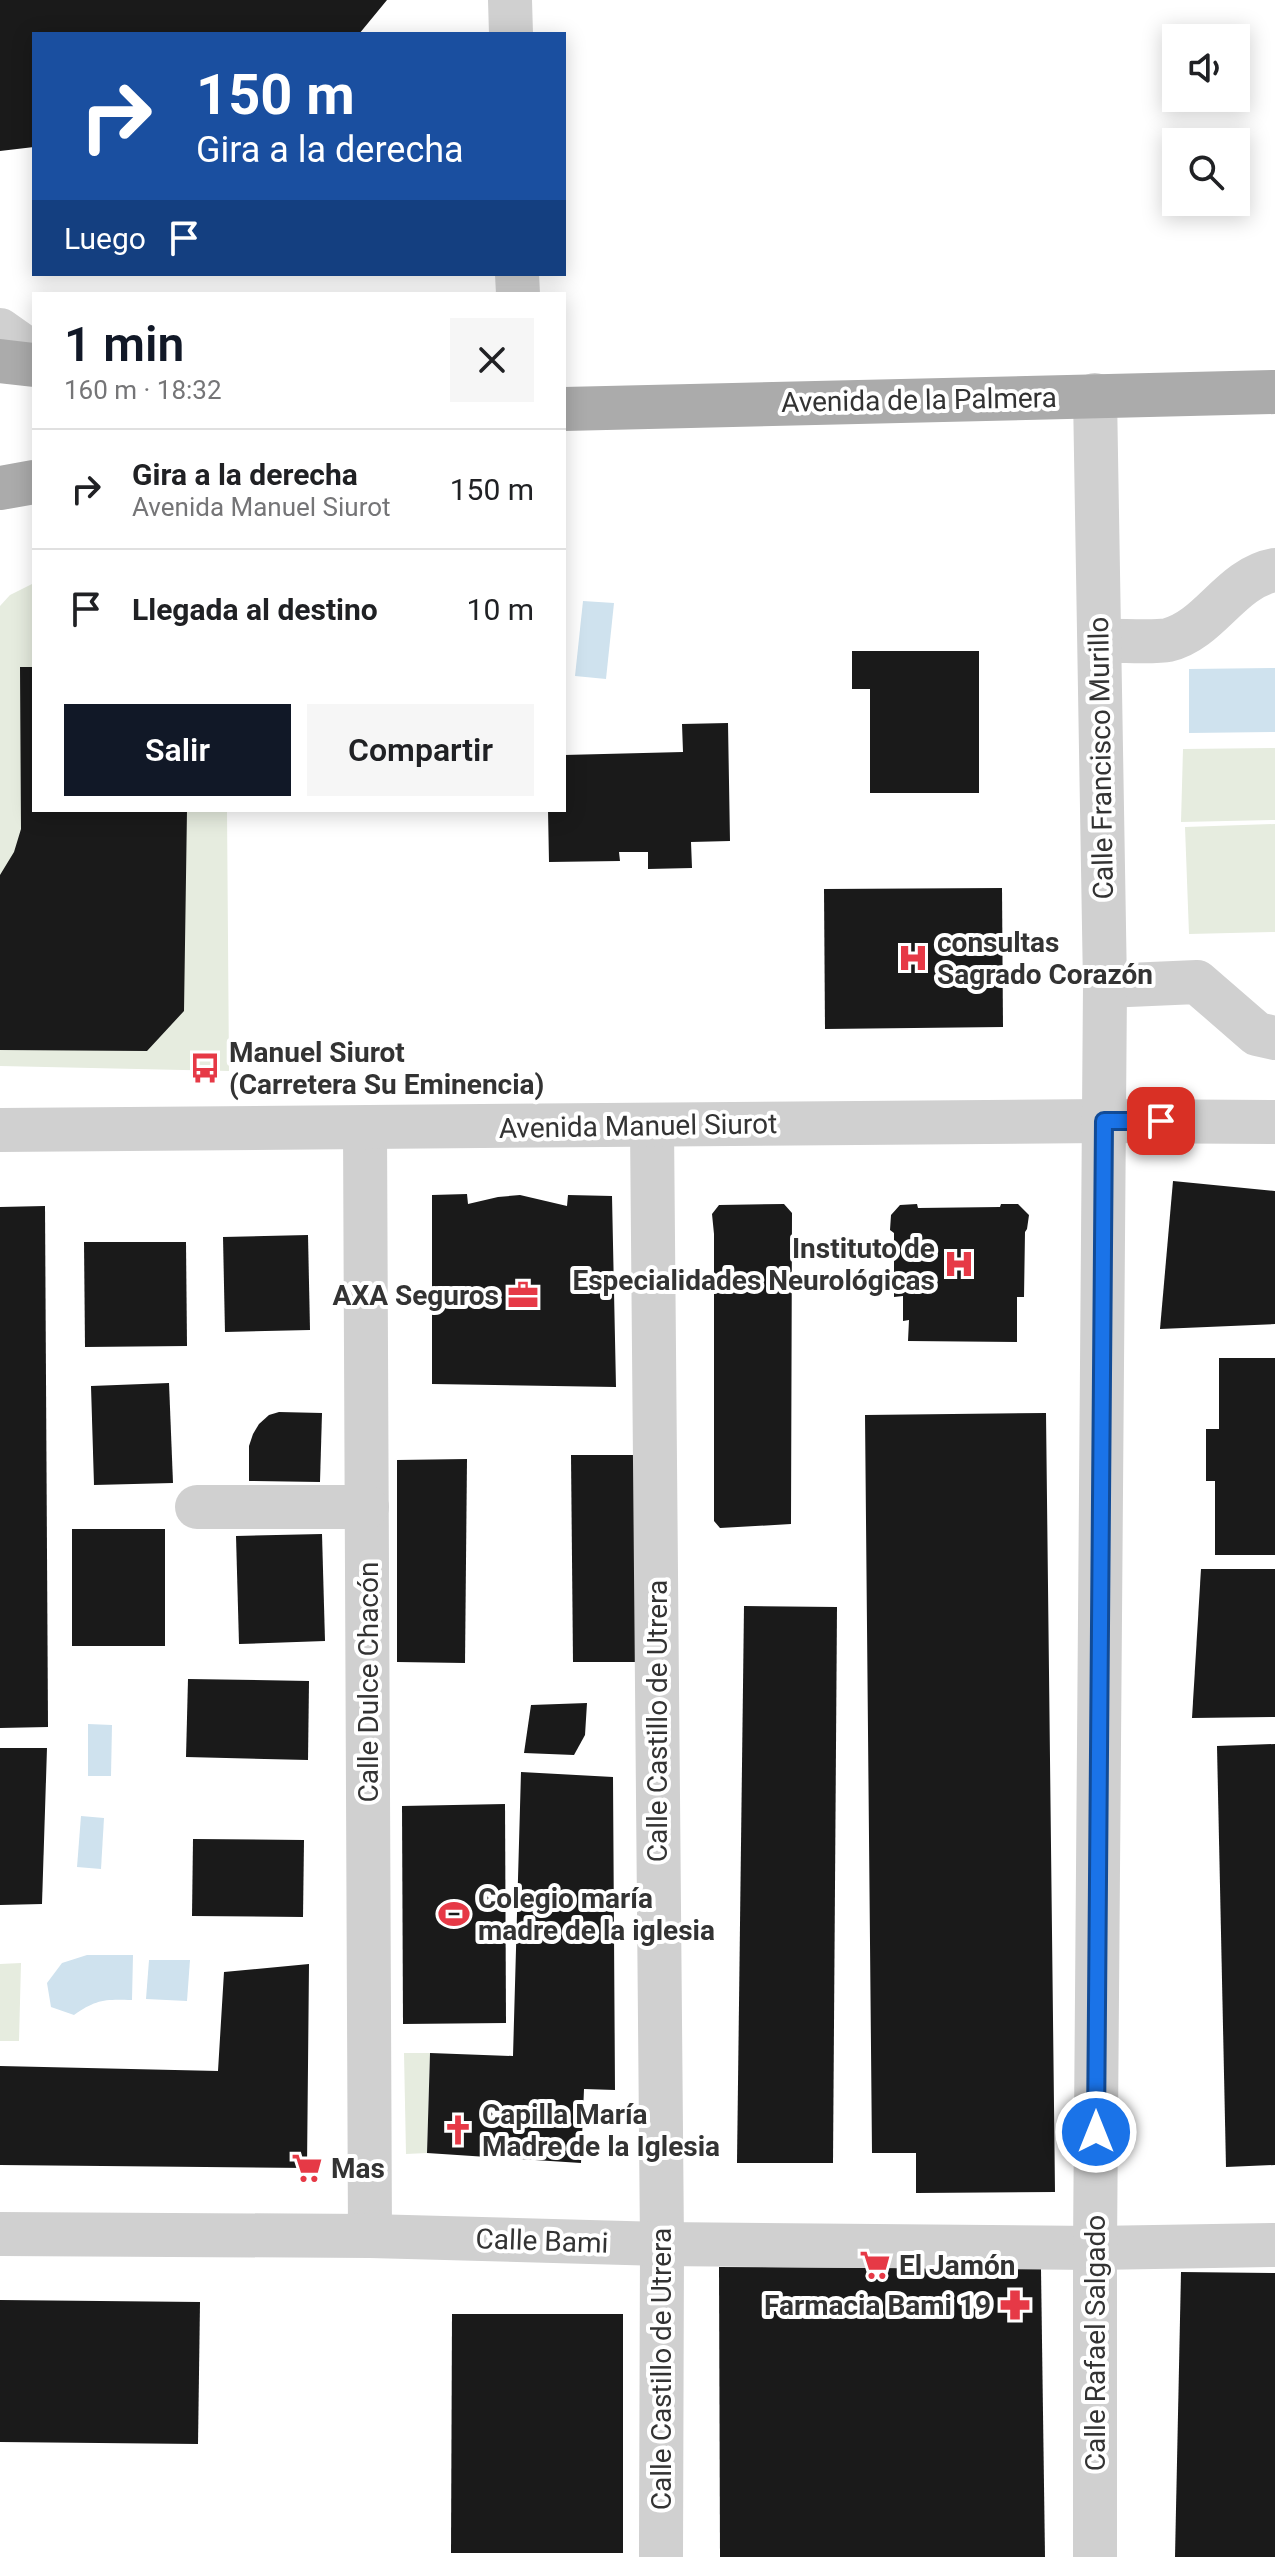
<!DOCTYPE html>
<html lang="es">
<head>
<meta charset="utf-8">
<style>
	:root { --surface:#fff; --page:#f6f6f6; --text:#202124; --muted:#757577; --line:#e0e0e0; --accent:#111827 }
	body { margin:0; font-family:Roboto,sans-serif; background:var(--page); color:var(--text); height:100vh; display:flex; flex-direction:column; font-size:30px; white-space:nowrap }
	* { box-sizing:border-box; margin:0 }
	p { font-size:26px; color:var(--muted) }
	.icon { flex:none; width:44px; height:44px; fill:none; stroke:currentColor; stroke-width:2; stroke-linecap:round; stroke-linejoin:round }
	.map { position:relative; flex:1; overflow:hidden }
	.drawer { position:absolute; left:32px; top:292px; width:534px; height:520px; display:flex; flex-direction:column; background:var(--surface); border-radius:0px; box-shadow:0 4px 20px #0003 }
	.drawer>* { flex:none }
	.hud { position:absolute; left:32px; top:32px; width:534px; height:244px; border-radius:0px; box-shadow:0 4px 20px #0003; background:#1a4fa0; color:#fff; overflow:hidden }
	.fabs { position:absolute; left:1162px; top:24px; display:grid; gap:16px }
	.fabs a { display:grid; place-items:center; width:88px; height:88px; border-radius:0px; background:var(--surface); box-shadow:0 4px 20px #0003; font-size:40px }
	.pin { position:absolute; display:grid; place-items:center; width:68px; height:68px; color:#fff; margin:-34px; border-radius:16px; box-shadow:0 4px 12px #0006 }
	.me { position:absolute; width:88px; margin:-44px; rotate:0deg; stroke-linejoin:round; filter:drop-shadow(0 0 6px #0008) }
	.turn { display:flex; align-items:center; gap:28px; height:168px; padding:0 32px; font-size:36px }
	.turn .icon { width:104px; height:104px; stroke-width:2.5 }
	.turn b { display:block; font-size:56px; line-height:68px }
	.then { display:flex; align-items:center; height:76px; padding:0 32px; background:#0003; gap:16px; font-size:30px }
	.round { display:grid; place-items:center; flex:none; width:84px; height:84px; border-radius:0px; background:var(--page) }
	.overview { display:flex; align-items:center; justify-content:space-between; height:136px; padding:0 32px }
	h1 { font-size:48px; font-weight:600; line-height:60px; color:var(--accent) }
	.primary-button { display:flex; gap:16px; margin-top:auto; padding:16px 32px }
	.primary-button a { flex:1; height:92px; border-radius:0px; background:var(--accent); color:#fff; font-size:32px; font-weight:600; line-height:92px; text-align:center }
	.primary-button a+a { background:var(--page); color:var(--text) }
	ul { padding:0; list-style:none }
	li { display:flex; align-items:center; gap:24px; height:120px; padding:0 32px; border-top:2px solid var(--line) }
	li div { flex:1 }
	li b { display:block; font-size:30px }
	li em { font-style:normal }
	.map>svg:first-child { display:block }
</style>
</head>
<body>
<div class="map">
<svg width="1275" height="2557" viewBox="0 0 1275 2557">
	<rect width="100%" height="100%" fill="#fff"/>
	<g fill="#e6ecdf">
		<path d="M34,583V810H227L229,1071L0,1066V606L10,595Z"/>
		<path d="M1275,748V820L1181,822L1183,749Z"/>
		<path d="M1275,824V932L1189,934L1185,827Z"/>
		<path d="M21,1963L19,2041H0V1964Z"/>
		<path d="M404,2053H430L427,2153L406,2154Z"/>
	</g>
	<g fill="#cfe2ee">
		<path d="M583,601L614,603L606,679L575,676Z"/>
		<path d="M1275,668V732L1189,733V669Z"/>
		<path d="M88,1724L112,1725L111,1776H88Z"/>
		<path d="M81,1816L104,1818L101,1869L77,1867Z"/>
		<path d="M87,1955H133L132,2000C106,1999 96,1999 74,2015L51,2007L47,1983L62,1963Z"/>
		<path d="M149,1960H190L187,2001L146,1999Z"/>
	</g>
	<g fill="#1a1a1a">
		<path d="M0,0H387L359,34H34V147L0,151Z"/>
		<path d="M852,651H979V793H870V689H852Z"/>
		<path d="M20,667H34V810H187L184,1011L147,1051L0,1050V875L14,852L21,829Z"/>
		<path d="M728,723L730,841L691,842L692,868L648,869V852H619L620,861L549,862L548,810H564V755L683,752L682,724Z"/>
		<path d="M1002,888L1003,1027L825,1029L824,889Z"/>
		<path d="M1173,1181L1275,1191V1324L1160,1329Z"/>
		<path d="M467,1194L468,1204L498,1197L520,1195L567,1206L568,1195L612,1196L616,1387L432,1384V1195Z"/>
		<path d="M784,1204L792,1213L791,1524L720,1528L714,1521V1234L712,1214L719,1205Z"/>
		<path d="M917,1204L918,1208L1000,1207L1001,1204H1018L1029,1215L1027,1229L1025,1232L1024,1297H1017V1342L908,1341L909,1320L903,1321V1296L894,1297V1233L890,1230L891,1215L900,1205Z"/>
		<path d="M45,1206L48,1727L0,1728V1207Z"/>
		<path d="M308,1235L310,1330L225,1332L223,1237Z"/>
		<path d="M84,1242H186L187,1346L85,1347Z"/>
		<path d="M1219,1358H1275V1555H1215V1481H1206V1429H1219Z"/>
		<path d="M169,1383L173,1483L94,1485L91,1386Z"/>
		<path d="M279,1412L322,1413L320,1482L249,1481V1446L253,1434L259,1424L269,1415Z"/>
		<path d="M1046,1413L1055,2192L916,2193V2153H872L865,1415Z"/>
		<path d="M571,1455H639L640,1662H573Z"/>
		<path d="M467,1459L465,1663L397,1662V1460Z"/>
		<rect x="72" y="1529" width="93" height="117"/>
		<path d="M322,1534L325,1641L239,1644L236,1536Z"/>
		<path d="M1201,1569H1275V1717L1192,1718Z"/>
		<path d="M744,1606L837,1607L833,2163H737Z"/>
		<path d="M188,1679L309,1681L308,1760L186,1757Z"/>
		<path d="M587,1703L585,1735L574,1755L524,1753L531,1705Z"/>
		<path d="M1275,1744V2165L1226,2167L1217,1746Z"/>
		<path d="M0,1748H47L42,1904L0,1905Z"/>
		<path d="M521,1772L613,1777L615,2090L584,2089L581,2163L427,2153L430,2053L513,2056Z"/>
		<path d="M505,1804L506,2023L403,2024L402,1806Z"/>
		<path d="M193,1839L304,1840L303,1917L192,1916Z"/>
		<path d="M309,1964L307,2168L0,2165V2066L218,2071L224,1972Z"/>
		<path d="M719,2267L1041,2269L1045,2557H720Z"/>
		<path d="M1181,2272L1275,2273V2557H1175Z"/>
		<path d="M0,2300L200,2302L198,2444L0,2442Z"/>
		<path d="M452,2314H623V2553H451Z"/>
	</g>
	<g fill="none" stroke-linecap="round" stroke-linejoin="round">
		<g stroke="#d0d0d0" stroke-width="44">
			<path d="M510,0L511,34"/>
			<path d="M517,274L518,294"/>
			<path d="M0,330L34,354"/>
			<path d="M1100,641C1116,640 1154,643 1168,640C1211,629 1230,578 1275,570"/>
			<path d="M1105,986L1197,982L1257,1034L1275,1038"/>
			<path d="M652,1126L662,2244L661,2557"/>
			<path d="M365,1128L370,2236"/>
			<path d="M0,1130L1104,1121L1275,1122"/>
			<path d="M197,1507H367"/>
			<path d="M0,2234L370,2236L662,2244L1095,2248L1275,2245"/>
			<path d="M1095,2557V2248L1105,986L1095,395"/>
		</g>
		<g stroke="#ababab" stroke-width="44">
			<path d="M0,361L34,365"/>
			<path d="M564,409L1275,392"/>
			<path d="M0,488L34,482"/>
		</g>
	</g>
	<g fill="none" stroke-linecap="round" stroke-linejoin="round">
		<g stroke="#114b97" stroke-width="20">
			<path id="route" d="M1096,2132L1104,1121H1161"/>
		</g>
		<use href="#route" stroke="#1a73e8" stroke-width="14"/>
	</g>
	<defs>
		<g id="hospital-bare" transform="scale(2.4)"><path d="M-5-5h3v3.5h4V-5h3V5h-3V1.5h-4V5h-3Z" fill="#e63946" stroke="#fff" stroke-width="2.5" paint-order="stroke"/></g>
		<g id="bus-bare" transform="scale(2.4)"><path d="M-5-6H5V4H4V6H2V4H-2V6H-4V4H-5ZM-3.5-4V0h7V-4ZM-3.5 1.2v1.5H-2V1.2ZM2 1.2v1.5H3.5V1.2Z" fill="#e63946" stroke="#fff" stroke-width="2.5" paint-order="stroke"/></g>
		<g id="office-bare" transform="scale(2.4)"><path d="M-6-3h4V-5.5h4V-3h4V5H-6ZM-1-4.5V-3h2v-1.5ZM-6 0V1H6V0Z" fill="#e63946" stroke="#fff" stroke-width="2.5" paint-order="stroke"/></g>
		<g id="stadium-bare" transform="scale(2.4)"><path d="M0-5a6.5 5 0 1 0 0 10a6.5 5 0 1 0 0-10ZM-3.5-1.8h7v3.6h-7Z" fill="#e63946" stroke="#fff" stroke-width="2.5" paint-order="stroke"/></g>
		<g id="church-bare" transform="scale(2.4)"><path d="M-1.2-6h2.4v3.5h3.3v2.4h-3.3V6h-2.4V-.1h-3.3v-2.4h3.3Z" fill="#e63946" stroke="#fff" stroke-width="2.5" paint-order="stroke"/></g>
		<g id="supermarket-bare" transform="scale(2.4)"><path d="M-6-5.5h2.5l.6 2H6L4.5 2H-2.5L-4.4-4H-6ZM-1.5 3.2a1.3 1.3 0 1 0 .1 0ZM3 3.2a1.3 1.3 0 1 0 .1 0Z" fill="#e63946" stroke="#fff" stroke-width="2.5" paint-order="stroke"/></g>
		<g id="pharmacy-bare" transform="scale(2.4)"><path d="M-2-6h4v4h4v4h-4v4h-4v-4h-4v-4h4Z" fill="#e63946" stroke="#fff" stroke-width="2.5" paint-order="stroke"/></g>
	</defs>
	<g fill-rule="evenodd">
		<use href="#hospital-bare" x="913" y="958"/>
		<use href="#bus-bare" x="205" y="1068"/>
		<use href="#hospital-bare" x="959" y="1264"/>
		<use href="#office-bare" x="523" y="1295"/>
		<use href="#stadium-bare" x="454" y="1914"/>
		<use href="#church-bare" x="458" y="2130"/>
		<use href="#supermarket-bare" x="307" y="2168"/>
		<use href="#supermarket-bare" x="875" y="2265"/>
		<use href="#pharmacy-bare" x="1015" y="2305"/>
	</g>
	<g text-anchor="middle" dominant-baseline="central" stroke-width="8" stroke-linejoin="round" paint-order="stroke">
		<g font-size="28" fill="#333" stroke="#fff">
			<text transform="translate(919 400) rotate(-1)">Avenida de la Palmera</text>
			<text transform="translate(1101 758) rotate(-91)">Calle Francisco Murillo</text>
			<text transform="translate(638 1126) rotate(-1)">Avenida Manuel Siurot</text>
			<text transform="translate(368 1682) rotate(-90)">Calle Dulce Chacón</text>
			<text transform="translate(657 1721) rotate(-90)">Calle Castillo de Utrera</text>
			<text transform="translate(542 2241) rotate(2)">Calle Bami</text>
			<text transform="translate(1095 2343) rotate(-90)">Calle Rafael Salgado</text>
			<text transform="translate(661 2369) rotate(-90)">Calle Castillo de Utrera</text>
		</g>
		<g font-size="28" font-weight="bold" fill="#333" stroke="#fff" text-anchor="start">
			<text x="937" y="942">consultas<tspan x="937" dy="32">Sagrado Corazón</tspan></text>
			<text x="229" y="1052">Manuel Siurot<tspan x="229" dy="32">(Carretera Su Eminencia)</tspan></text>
			<text x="935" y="1248" text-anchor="end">Instituto de<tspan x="935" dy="32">Especialidades Neurológicas</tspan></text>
			<text x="499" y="1295" text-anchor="end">AXA Seguros</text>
			<text x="478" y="1898">Colegio maría<tspan x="478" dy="32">madre de la iglesia</tspan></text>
			<text x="482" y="2114">Capilla María<tspan x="482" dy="32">Madre de la Iglesia</tspan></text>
			<text x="331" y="2168">Mas</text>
			<text x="899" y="2265">El Jamón</text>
			<text x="991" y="2305" text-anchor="end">Farmacia Bami 19</text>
		</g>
	</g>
</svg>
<div class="fabs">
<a><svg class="icon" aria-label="sound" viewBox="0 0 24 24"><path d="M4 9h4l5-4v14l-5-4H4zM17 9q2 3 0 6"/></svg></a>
<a><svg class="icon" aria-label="search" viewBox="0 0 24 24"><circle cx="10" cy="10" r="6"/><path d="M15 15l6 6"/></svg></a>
</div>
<div class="pin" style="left:1161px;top:1121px;background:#d93025"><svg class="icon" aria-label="arrive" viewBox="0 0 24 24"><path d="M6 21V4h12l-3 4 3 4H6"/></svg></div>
<svg class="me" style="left:1096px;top:2132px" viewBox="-20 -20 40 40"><circle r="17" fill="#1a73e8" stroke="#fff" stroke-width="3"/><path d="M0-11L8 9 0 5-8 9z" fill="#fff"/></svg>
<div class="hud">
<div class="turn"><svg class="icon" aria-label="right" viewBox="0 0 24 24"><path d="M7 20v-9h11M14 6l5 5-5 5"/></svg><div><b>150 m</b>Gira a la derecha</div></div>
<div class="then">Luego<svg class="icon" aria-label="arrive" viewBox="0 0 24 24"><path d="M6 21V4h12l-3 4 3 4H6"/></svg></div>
</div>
<section class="drawer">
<div class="overview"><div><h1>1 min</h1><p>160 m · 18:32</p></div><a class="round"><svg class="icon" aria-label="close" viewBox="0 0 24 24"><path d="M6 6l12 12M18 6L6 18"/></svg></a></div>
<ul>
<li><svg class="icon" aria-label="right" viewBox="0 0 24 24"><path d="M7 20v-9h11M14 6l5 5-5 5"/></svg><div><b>Gira a la derecha</b><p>Avenida Manuel Siurot</p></div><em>150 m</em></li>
<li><svg class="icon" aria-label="arrive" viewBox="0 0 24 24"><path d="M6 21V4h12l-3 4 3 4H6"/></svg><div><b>Llegada al destino</b></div><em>10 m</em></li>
</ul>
<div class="primary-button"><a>Salir</a><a>Compartir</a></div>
</section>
</div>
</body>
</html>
